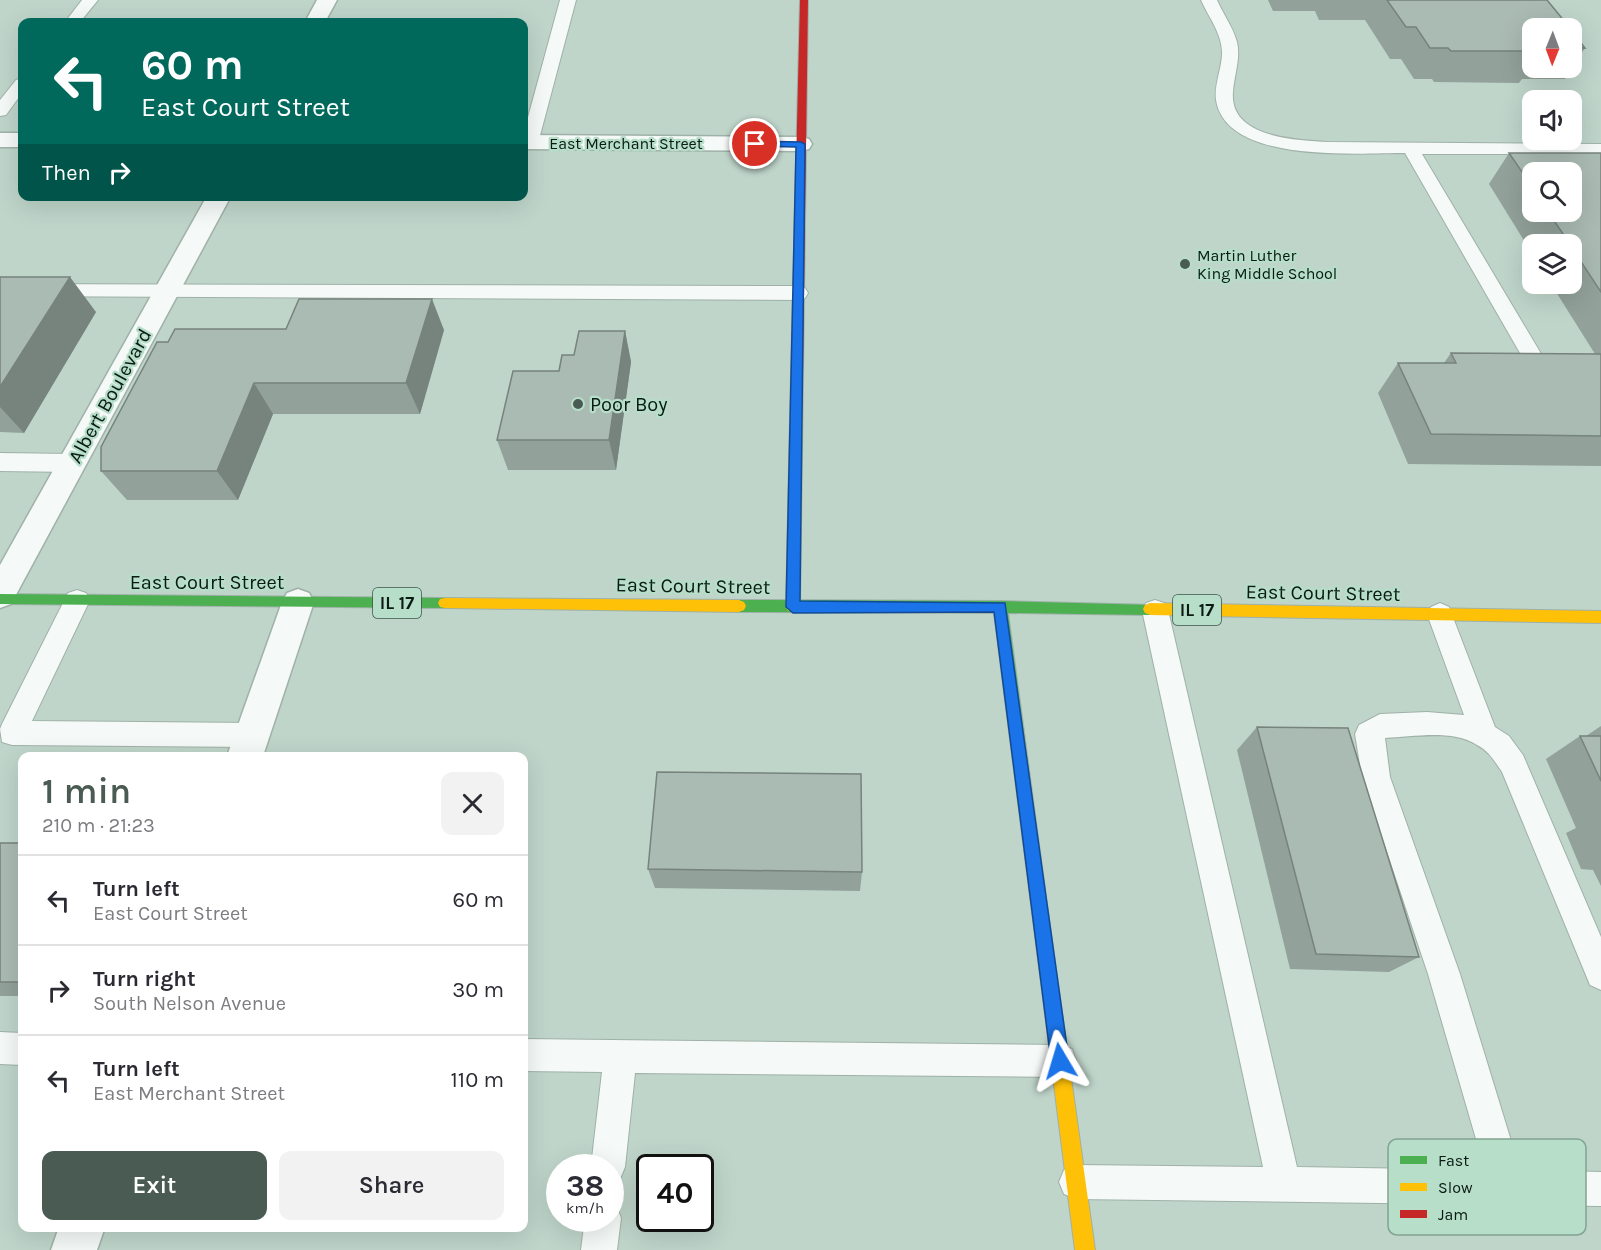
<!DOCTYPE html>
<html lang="en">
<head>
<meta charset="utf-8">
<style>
	:root { --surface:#fff; --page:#f2f2f3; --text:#2b2b33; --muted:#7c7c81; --line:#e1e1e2; --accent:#4a5b53 }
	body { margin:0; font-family:Karla,sans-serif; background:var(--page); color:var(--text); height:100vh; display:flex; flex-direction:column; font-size:22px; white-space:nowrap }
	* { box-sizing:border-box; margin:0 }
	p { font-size:20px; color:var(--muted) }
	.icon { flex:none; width:33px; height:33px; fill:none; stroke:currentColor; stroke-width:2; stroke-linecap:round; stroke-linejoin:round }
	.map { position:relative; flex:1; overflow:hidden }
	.panel { position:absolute; left:18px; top:752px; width:510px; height:480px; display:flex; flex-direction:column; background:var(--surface); border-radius:12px; box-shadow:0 6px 24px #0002 }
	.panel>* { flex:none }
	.top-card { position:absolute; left:18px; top:18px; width:510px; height:183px; border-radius:12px; box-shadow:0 6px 24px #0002; background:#00695c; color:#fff; overflow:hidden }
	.needle { width:39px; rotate:181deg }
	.tools { position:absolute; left:1522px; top:18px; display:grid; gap:12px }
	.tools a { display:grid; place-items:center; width:60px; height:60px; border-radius:12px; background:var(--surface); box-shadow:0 6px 24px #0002; font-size:30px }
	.speed { position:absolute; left:546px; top:1154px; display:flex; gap:12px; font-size:30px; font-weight:700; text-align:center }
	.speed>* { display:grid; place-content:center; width:78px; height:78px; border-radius:50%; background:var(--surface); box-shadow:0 6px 24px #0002; line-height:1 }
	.speed small { font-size:15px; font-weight:400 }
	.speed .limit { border:3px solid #111; border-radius:9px; background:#fff; color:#111 }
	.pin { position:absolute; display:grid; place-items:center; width:51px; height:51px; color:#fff; margin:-26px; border:3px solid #fff; border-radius:50%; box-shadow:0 2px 6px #0007 }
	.me { position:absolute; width:66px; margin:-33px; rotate:353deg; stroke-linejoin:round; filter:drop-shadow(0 0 4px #0008) }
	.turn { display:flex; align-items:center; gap:21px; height:126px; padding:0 24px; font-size:27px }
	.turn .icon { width:78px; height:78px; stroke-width:2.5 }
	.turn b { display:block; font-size:42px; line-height:51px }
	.then { display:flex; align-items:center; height:57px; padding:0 24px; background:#0003; gap:12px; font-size:22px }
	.round { display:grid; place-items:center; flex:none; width:63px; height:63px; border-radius:12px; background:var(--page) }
	.summary { display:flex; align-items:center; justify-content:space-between; height:102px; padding:0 24px }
	h1 { font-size:36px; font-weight:600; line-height:45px; color:var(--accent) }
	.action { display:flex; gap:12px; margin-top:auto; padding:12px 24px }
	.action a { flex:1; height:69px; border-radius:12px; background:var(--accent); color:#fff; font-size:24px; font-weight:600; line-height:69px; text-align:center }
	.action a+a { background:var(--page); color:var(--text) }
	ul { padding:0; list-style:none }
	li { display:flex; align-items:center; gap:18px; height:90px; padding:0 24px; border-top:2px solid var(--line) }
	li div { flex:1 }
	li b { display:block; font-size:22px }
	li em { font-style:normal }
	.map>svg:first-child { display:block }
</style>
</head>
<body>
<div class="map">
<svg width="1601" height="1250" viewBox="0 0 1601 1250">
	<rect width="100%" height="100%" fill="#bfd5ca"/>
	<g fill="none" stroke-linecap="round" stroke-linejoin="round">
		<g stroke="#9fb1a8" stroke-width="2">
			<g id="lane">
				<path d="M82,0H98L80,22H65Z"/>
				<path d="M560,0H576L538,143L535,147H524V132Z"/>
				<path d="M1201,0H1217C1223,14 1233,27 1237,42C1241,58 1234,76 1233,92C1229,138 1296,140 1328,142L1601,144V154H1422L1543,357L1558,362H1601V376L1558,377L1528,367L1405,153C1357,153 1226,164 1216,100C1214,86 1221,70 1222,55C1223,35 1209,18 1201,0Z"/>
				<path d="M22,78V93L6,115L0,116V100L16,80Z"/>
				<path d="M0,284L798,286L805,288L808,293L805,298L798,300L0,296Z"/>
				<path d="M0,453L72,454L80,457L83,463L80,469L72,472L0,471Z"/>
				<path d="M77,590L86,593L90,600L32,721L253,723L263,726L267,735L263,744L253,747L12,745L2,742L0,729L2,724L68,593Z"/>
				<path d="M1155,600L1164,603L1168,610L1297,1167L1485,1170L1428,974L1362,777L1355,734L1359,725L1380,714L1427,712L1464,715L1427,614L1431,607L1440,603L1449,607L1495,727L1509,736L1523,755L1601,937V990L1590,985L1502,772C1495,762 1489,751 1477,745C1452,729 1413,737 1385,738L1390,777L1460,974L1520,1170L1601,1172V1206L1076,1199L1064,1194L1059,1182L1064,1170L1076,1165L1263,1167L1142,610L1146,603Z"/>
				<path d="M0,1032L22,1033V1065L0,1064Z"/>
				<path d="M524,1039L1060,1045L1072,1049L1076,1061L1072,1073L1060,1077L635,1073L625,1167L620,1179L610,1183V1167H591L602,1072L524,1071Z"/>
				<path d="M610,1203L616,1205L621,1218L617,1250H581L585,1218H610Z"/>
			</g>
		</g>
		<g stroke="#9fb1a8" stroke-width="3">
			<g id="street">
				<path d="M317,0H337L325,22H305Z"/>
				<rect x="0" y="133" width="22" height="14"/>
				<path d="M524,135L801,137L809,139L812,144L809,149L801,151L524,149Z"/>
				<path d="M207,196H231L11,604L0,608V565Z"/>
				<path d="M298,589L309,593L314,602L263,756H227L282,602L287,593Z"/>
				<path d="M59,1227H105L97,1250H51Z"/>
			</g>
		</g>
		<g stroke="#9fb1a8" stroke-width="2">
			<g id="fast">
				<path d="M0,594L445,598L450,599L452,603L450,607L445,608L0,604Z"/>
				<path d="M739,600L1000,601L1155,605L1157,609L1155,613L1150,615L1008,613L1048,912L1046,918L1040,920L1034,918L1032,912L994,613L739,612L734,610L732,606L734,602Z"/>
			</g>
		</g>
		<g stroke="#9fb1a8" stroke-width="2">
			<g id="slow">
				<path d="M797,368L803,372L800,607L798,611H788L786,607L791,372Z"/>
				<path d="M445,598L739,600L744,602L746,606L744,610L739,612L445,608L440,607L438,603L440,599Z"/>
				<path d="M1150,603L1601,611V623L1150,615L1145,613L1143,609L1145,605Z"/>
				<path d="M1040,904L1046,906L1048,912L1095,1250H1075L1032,912L1034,906Z"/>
			</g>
		</g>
		<g stroke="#9fb1a8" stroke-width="2">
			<path id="jam" d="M800,0H808L803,372L797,376L791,372Z"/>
		</g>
		<use href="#lane" fill="#f5f9f7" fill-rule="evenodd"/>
		<use href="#street" fill="#f5f9f7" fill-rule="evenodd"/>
		<use href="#fast" fill="#4caf50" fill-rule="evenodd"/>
		<use href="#slow" fill="#ffc107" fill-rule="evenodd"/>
		<use href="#jam" fill="#c62828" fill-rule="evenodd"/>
	</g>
	<g fill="#92a19a" fill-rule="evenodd">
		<path d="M1268,0H1547L1533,28V68H1572L1565,79H1522L1519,83L1434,82L1432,79H1414L1401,59H1390L1365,20H1319L1315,11H1273Z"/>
		<path d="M1572,31L1585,48L1572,67Z"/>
		<path d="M1509,153H1601V466L1408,464L1378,393L1398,363H1444L1451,353L1595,354L1551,284H1572V244H1533V255L1489,184ZM1533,172L1572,212H1533Z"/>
		<path d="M0,277L96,312L24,433L0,432Z"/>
		<path d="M444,330L420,414H273L238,500H127L101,471L168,342Z"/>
		<path d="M625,331L631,362L616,470H508L497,440L574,355Z"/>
		<path d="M1601,726V886L1593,870L1581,869L1566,833L1576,828L1546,759L1580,736H1586Z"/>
		<path d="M1257,727L1419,957L1389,972L1290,969L1237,750Z"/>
		<rect x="0" y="843" width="22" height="153"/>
		<path d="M648,869L862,872L860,891L655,888Z"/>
	</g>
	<g fill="#77837d">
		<path d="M70,277L96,312L24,433L0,407V387Z"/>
		<path d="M432,299L444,330L420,414L406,383Z"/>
		<path d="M625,331L631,362L616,470L609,440Z"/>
		<path d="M254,383L273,414L238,500L217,471Z"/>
	</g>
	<g fill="#aabbb3" stroke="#77837d" stroke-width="1.5">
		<path d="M1387,0H1547L1570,28H1533V51H1451L1448,48H1430L1416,27H1406Z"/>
		<path d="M1572,31L1585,48L1572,47Z"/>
		<path d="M1509,153H1601V292L1572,248V244H1570L1548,212H1572V172H1533V188Z"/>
		<path d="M0,277H70L0,387Z"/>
		<path d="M299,299H432L406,383H254L217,471H101V447L157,342H168L175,329H286Z"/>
		<path d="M579,331H625L609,440H497L513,371H559L562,355H574Z"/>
		<path d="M1451,353L1601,354V436L1431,434L1398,363H1456Z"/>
		<path d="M1257,727L1348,728L1419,957L1316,954Z"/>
		<path d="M1580,736H1601V781Z"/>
		<path d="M657,772L861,774L862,872L648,869Z"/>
		<rect x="0" y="843" width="22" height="139"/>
	</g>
	<path fill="#1a73e8" stroke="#114b97" stroke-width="1.5" d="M755,141L801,142L805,144L800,601L1005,603L1069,1061L1066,1067L1060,1070L1054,1067L1051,1061L994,612L793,613L786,607L796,147L752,146L751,144Z"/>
	<g fill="#4a5b53" stroke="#b6dec9" stroke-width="2">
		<circle cx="1185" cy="264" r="6"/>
		<circle cx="578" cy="404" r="6"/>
	</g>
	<g text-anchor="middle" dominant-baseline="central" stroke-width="4.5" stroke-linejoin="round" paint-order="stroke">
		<g font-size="16" fill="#0b1a13" stroke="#b6dec9">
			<text x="626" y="143">East Merchant Street</text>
		</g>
		<g font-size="16" fill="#0b1a13" stroke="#b6dec9" text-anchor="start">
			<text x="1197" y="255">Martin Luther<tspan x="1197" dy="18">King Middle School</tspan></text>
		</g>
		<g fill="#b6dec9" stroke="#3e554a" stroke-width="1.5">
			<rect x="373" y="588" width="48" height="30" rx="4.5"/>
			<rect x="1173" y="595" width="48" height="30" rx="4.5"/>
		</g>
		<g font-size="18" font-weight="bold" fill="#0b1a13">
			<text x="397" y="603">IL 17</text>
			<text x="1197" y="610">IL 17</text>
		</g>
		<g font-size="20" fill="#0b1a13" stroke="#b6dec9">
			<text transform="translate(110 396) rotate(-61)">Albert Boulevard</text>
			<text x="207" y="582">East Court Street</text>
			<text transform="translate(693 586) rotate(1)">East Court Street</text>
			<text transform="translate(1323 593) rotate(1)">East Court Street</text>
		</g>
		<g font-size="20" fill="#0b1a13" stroke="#b6dec9" text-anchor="start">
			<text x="590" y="404">Poor Boy</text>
		</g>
	</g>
	<rect x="1388" y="1139" width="198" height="96" rx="9" fill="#b6dec9" stroke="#83a392" stroke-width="1.5"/>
	<rect x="1400" y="1156" width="27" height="8" fill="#4caf50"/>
	<rect x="1400" y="1183" width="27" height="8" fill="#ffc107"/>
	<rect x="1400" y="1210" width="27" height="8" fill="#c62828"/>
	<g font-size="16" fill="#0b1a13">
		<text x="1438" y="1166">Fast</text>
		<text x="1438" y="1193">Slow</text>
		<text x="1438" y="1220">Jam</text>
	</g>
</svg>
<div class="tools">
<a><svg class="needle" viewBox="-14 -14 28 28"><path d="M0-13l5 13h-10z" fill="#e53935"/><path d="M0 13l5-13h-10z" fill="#7c7c81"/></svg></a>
<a><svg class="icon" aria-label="sound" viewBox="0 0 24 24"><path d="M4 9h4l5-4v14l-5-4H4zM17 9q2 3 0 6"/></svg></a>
<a><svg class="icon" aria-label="search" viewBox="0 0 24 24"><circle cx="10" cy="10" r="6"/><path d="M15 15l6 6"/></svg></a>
<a><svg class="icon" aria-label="layers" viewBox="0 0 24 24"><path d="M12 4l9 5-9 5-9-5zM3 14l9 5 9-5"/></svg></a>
</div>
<div class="speed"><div>38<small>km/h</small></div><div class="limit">40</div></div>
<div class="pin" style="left:755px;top:144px;background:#d93025"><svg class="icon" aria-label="arrive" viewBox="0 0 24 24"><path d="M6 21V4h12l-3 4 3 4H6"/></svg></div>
<svg class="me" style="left:1060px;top:1061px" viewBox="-20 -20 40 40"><path d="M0-17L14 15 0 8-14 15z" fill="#1a73e8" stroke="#fff" stroke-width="4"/></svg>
<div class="top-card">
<div class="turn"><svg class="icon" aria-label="left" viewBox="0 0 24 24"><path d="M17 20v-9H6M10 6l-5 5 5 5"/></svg><div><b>60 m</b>East Court Street</div></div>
<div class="then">Then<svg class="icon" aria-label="right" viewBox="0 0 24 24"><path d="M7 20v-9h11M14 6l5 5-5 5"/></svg></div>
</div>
<section class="panel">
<div class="summary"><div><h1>1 min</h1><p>210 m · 21:23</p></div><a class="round"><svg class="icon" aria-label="close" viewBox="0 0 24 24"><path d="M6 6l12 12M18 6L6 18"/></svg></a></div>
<ul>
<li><svg class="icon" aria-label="left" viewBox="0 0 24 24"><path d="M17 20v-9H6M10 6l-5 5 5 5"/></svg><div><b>Turn left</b><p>East Court Street</p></div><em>60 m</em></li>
<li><svg class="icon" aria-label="right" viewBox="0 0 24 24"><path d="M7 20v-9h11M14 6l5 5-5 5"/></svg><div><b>Turn right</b><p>South Nelson Avenue</p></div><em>30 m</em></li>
<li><svg class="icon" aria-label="left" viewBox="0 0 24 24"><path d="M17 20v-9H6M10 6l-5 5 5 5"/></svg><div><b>Turn left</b><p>East Merchant Street</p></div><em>110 m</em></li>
</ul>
<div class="action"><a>Exit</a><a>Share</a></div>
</section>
</div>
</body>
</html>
